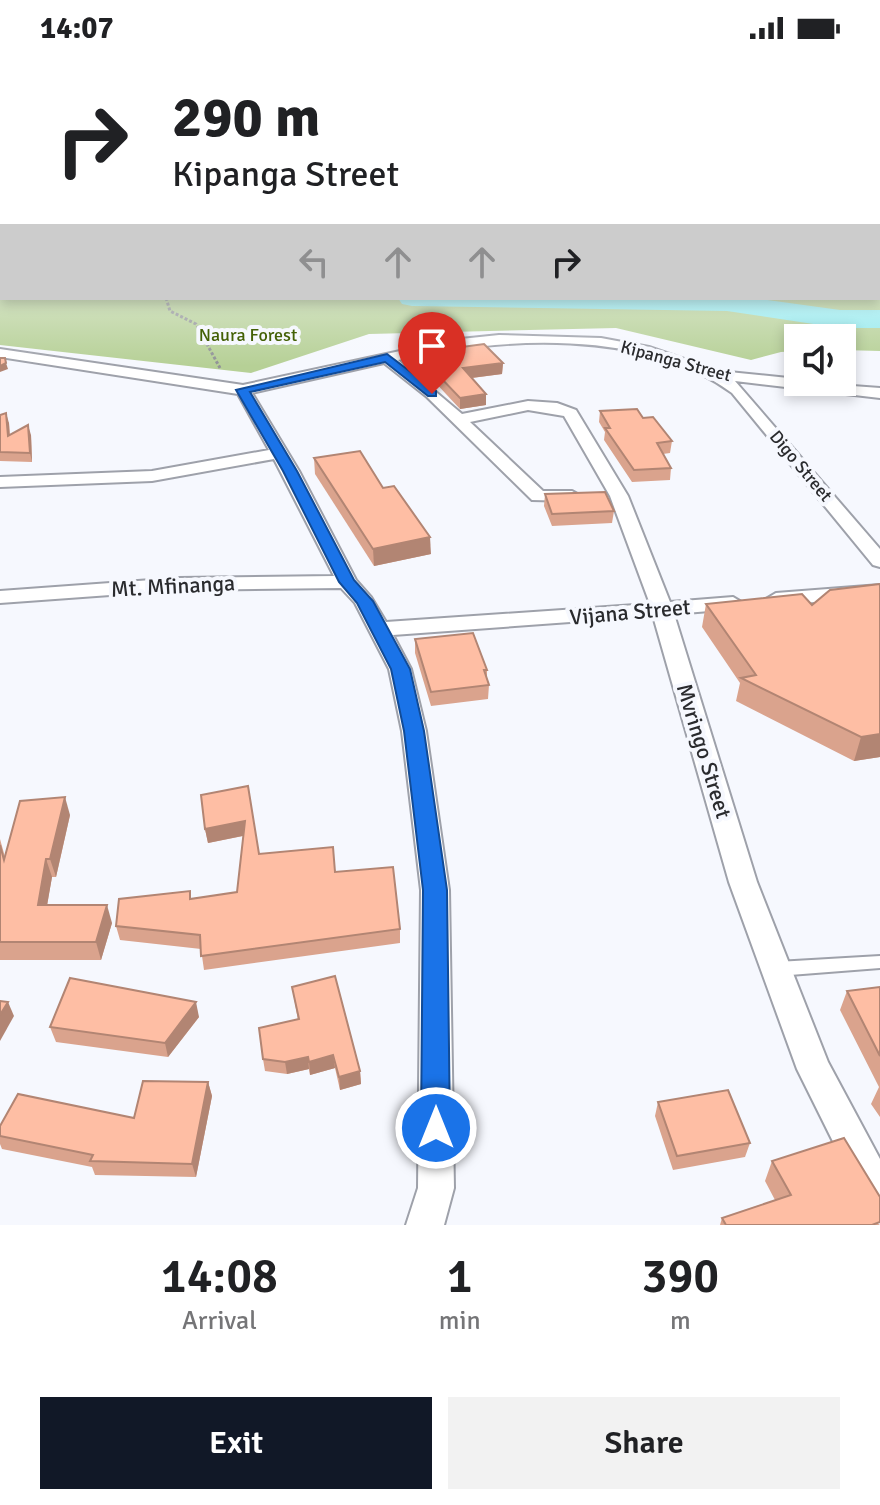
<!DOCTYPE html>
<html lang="en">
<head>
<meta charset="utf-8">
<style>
	:root { --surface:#fff; --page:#f2f2f2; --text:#202124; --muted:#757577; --accent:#111827 }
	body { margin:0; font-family:Signika,sans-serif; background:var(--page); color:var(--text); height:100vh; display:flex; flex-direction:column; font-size:30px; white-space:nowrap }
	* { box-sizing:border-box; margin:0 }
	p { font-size:26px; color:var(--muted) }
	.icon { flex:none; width:44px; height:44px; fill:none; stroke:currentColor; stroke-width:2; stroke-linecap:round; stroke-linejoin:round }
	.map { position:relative; height:1169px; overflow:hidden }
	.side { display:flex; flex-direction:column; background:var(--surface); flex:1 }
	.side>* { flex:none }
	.guide { position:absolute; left:0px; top:0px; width:880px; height:244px; box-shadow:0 4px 12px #0003; background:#fff; color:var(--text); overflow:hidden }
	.controls { position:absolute; left:784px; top:268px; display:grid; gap:16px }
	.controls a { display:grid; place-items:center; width:72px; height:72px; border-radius:0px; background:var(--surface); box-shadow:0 4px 12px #0003; font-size:40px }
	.pin { position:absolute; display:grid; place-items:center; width:68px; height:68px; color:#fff; margin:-82px -34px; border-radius:50% 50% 50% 0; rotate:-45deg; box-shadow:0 0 8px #0007 }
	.pin .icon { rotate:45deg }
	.me { position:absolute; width:88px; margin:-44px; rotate:0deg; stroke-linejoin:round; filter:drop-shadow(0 0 6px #0008) }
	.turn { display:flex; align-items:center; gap:28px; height:168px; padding:0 40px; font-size:36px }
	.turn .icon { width:104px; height:104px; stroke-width:2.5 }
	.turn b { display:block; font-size:56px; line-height:68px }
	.lanes { display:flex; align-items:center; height:76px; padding:0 40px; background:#0003; justify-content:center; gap:40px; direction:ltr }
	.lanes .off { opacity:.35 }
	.eta { display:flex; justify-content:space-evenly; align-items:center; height:136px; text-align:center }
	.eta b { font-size:48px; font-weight:600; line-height:56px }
	.primary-button { display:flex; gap:16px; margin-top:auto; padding:16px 40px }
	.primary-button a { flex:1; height:92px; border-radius:0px; background:var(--accent); color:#fff; font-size:32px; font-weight:600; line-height:92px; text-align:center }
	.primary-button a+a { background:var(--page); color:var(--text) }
	.status { display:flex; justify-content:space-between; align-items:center; height:56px; padding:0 40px; background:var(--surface); direction:ltr }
	.status svg { height:22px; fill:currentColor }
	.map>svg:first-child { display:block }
</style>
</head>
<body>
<div class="status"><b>14:07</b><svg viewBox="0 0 49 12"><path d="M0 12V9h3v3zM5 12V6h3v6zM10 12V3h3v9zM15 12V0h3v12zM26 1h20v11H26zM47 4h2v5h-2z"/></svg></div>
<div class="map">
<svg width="880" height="1169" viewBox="0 0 880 1169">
	<rect width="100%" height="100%" fill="#f6f8fe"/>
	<path fill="#b6d096" d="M0,186L2,242H878L880,218V295L842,294V282H798V295L781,296L751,304L616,272L369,278L251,317L0,289Z"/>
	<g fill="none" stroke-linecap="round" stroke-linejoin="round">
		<g fill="#94eaed" fill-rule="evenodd">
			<path d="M0,228L2,242H11L0,244Z"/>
			<path d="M398,242H752L840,254H880V272H840L727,255L412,250L402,248Z"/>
		</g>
		<g stroke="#9ea1aa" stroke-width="4">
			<path id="lane" d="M880,900V912L777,920L772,918L769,913L772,908L777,906Z"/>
		</g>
		<g stroke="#9ea1aa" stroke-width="4">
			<g id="street">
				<rect x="0" y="176" width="2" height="6"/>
				<path d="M499,279L601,282L649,291L719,315L798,323V326L880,332V342L735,325L880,493V511L873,509L732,337C644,272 500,281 398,304L462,358L528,345L557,347L576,354L628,440L670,546L733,541L743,547L733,553L674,558L757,826L828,1006L880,1103V1160L867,1154L797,1013L729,826L653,560L393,579L411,613L426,675L449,834L454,1132L444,1169H406L418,1132L421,834L402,675L389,613L355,547L341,532L179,534L0,547V535L179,522L334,520L274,403L152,425L0,431V421L152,415L269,394L238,338L0,301V293L243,329L451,284ZM384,307L427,341L532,444L572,445L581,440L572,435H543L470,366L528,354L564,360L610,440L650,548L386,566L371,541L356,524L299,415L252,337Z"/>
				<path d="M880,529V541L776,549L766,543L776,537Z"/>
			</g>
		</g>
		<path stroke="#909296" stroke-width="3" stroke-dasharray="3 2" stroke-linecap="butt" d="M166,242L170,255L196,268L220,312"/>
		<use href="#lane" fill="#fff" fill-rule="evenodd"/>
		<use href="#street" fill="#fff" fill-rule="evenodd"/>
	</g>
	<g fill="#daa38d">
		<path d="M417,297L503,307L502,318L472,322L486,349L460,353L417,307Z"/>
		<path d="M600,355L643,362L672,385L670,397L663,398L671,412L670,424L632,426L604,384L605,376L599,366Z"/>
		<path d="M0,359L9,367L10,379H31L32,406L0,405Z"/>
		<path d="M314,402L431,498L374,510L315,418Z"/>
		<path d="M545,438L614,455L612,467L552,470L544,450Z"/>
		<path d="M706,548L812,549L880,701L854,705L736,645L740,627L702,571Z"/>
		<path d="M415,583L487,614V623L489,629L488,643L431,650L415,597Z"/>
		<path d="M248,730L259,798L335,816L400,873V887L204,914L201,893L120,884L116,870L192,843L237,836L243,780L208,787L205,773Z"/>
		<path d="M70,759L56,821H52L47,849L112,867L101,904H0V783L5,801Z"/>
		<path d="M292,931L360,1015L361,1028L340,1034L335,1012L310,1019L309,1013L287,1018L265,1015L263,1003L298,964Z"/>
		<path d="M880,931V1061L871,1048L879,1031L840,954L847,935Z"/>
		<path d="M199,961L168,1001L56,986L50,971Z"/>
		<path d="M208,1026L212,1040L196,1121L95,1119L92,1111L2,1093L0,1088V1070L134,1062Z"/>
		<path d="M658,1046L750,1087L745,1101L673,1114L655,1060Z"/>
		<path d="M772,1105L880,1169H720L722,1162L775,1144L765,1125Z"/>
	</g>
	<g fill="#b28573">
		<path d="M6,307L8,313L0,316V310Z"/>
		<path d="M503,307L502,318L463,323V312Z"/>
		<path d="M486,338V349L460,353V342Z"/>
		<path d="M6,357L9,367L10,390L8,380Z"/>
		<path d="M28,369L31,379L32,406L30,397Z"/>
		<path d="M430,481L431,498L374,510L373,493Z"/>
		<path d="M880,678V701L854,705L861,681Z"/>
		<path d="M65,741L70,759L56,821L50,803Z"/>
		<path d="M245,765L247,779L208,787L205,773Z"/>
		<path d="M46,803L52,821L44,867L38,849Z"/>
		<path d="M107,849L112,867L101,904L96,886Z"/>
		<path d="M8,946L14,960L0,985V959Z"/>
		<path d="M196,946L199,961L168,1001L165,987Z"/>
		<path d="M333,999L335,1012L310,1019L309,1006Z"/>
		<path d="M308,1001L309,1013L287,1018L285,1006Z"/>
		<path d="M360,1015L361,1028L340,1034L339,1021Z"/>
		<path d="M208,1026L212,1040L196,1121L192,1108Z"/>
	</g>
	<g fill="#febea4" stroke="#b28573" stroke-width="2">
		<rect x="0" y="146" width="2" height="12"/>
		<rect x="878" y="161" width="2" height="27"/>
		<path d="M484,288L503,307L463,312L486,338L460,342L417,297Z"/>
		<path d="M0,302H5L6,307L0,310Z"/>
		<path d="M637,353L643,362L653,361L672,385L657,387L671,412L634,414L605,372H610L600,355Z"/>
		<path d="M6,357L8,380L28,369L30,397L0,396V359Z"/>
		<path d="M360,395L383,432L394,430L430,481L373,493L314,402Z"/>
		<path d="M605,436L614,455L552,458L545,438Z"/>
		<path d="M880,528V678L861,681L741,622L756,619L706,548L802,538L812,549L830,534Z"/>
		<path d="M473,577L487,614H484L489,629L431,636L415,583Z"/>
		<path d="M248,730L259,798L333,791L335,816L393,811L400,873L201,900L200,879L116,870L119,843L190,835V843L237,836L245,765L205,773L201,739Z"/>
		<path d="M65,741L50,803H46L38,849H107L96,886H0V789L4,804L20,745Z"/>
		<path d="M335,920L360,1015L339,1021L333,999L309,1006L308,1001L285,1006L263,1003L259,972L299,963L292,931Z"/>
		<path d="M70,922L196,946L165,987L50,971Z"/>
		<path d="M880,931V1000L847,935Z"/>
		<path d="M0,945L8,946L0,959Z"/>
		<path d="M143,1025L208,1026L192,1108L90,1105L93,1099L0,1080V1070L18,1038L134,1062Z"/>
		<path d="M728,1034L750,1087L677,1100L658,1046Z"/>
		<path d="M844,1082L880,1141V1166L872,1169H726L722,1162L791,1139L772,1105Z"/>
	</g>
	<linearGradient id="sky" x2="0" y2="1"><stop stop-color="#86caea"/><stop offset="0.47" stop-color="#fbfcff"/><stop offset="1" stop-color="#fbfcff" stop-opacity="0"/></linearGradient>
	<rect width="880" height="310" fill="url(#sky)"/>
	<path fill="#1a73e8" stroke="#114b97" stroke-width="2" d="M387,298L436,335V340H428L385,306L250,336L297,415L354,524L373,545L410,613L424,675L447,834L450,1072L446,1082L436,1086L425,1082L421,1072L423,834L404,675L391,613L357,547L339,526L283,415L236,334Z"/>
	<g text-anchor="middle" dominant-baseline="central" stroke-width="8" stroke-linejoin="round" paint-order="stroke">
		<g font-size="18" fill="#436006" stroke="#f6f8fe">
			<text x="248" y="279">Naura Forest</text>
		</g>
		<g font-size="18" fill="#2a2b2e" stroke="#f6f8fe">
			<text transform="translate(676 305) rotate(15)">Kipanga Street</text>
			<text transform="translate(801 410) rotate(50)">Digo Street</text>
		</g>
		<g font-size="22" fill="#2a2b2e" stroke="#f6f8fe">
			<text transform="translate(173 530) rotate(-3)">Mt. Mfinanga</text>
			<text transform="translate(630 556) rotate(-5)">Vijana Street</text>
			<text transform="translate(704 695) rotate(73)">Mvringo Street</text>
		</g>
	</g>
</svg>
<div class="controls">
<a><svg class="icon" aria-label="sound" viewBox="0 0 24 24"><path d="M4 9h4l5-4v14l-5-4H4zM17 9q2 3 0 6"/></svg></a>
</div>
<div class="pin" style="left:432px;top:338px;background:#d93025"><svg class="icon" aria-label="arrive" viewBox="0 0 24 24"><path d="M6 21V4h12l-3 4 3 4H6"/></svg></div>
<svg class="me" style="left:436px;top:1072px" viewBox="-20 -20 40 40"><circle r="17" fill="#1a73e8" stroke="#fff" stroke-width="3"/><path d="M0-11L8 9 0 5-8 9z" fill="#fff"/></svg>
<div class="guide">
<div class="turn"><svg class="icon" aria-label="right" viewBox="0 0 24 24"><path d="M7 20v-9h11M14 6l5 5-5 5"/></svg><div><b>290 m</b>Kipanga Street</div></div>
<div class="lanes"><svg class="icon off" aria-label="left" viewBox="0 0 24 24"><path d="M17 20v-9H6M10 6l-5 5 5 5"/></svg><svg class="icon off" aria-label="ahead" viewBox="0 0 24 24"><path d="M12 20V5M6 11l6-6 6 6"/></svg><svg class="icon off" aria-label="ahead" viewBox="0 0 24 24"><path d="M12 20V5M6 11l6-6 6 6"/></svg><svg class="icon" aria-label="right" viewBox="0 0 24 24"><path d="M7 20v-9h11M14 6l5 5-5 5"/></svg></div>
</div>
</div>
<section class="side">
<div class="eta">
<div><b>14:08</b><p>Arrival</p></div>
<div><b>1</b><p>min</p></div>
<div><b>390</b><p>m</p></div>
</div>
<div class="primary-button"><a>Exit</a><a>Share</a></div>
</section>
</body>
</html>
